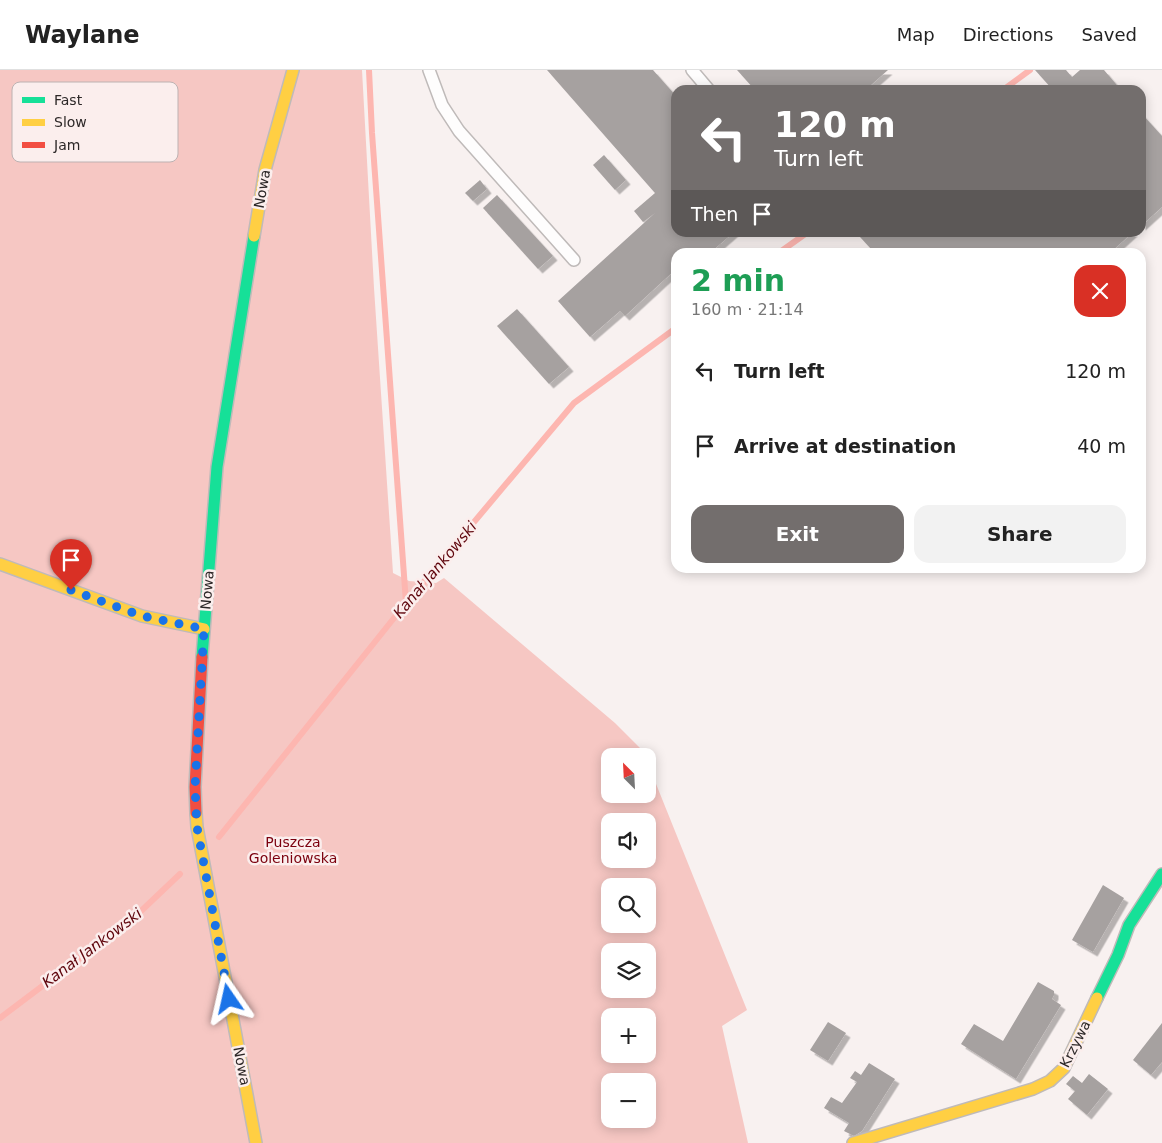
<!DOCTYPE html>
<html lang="en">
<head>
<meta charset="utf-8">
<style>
	:root { --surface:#fff; --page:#f2f2f2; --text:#222; --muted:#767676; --line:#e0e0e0; --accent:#736e6d }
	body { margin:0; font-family:"DejaVu Sans",sans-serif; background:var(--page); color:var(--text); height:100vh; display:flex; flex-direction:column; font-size:19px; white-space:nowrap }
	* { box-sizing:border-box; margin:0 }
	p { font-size:16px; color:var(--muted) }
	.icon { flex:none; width:28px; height:28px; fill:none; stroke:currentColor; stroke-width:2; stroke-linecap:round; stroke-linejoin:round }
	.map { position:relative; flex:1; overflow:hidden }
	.side { position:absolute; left:671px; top:178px; width:475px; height:325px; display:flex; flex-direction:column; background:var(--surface); border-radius:15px; box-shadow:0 2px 12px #0003 }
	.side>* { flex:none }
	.top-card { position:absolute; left:671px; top:15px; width:475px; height:152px; border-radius:15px; box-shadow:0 2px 12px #0003; background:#736e6d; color:#fff; overflow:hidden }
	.needle { width:32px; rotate:336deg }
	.fabs { position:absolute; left:601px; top:678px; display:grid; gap:10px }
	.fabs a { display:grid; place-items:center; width:55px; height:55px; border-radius:10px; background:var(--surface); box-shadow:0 2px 12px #0003; font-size:25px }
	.pin { position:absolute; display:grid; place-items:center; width:42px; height:42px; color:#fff; margin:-51px -21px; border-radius:50% 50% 50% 0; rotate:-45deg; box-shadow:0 0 5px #0007 }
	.pin .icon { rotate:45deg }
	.me { position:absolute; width:55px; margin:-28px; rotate:349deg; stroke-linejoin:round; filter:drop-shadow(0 0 4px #0008) }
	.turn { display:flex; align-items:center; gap:18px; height:105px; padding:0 20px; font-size:22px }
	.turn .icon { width:65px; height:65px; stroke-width:2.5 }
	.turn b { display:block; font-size:35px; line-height:42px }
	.then { display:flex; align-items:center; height:48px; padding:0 20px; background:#0003; gap:10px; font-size:19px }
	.round { display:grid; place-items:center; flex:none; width:52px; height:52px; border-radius:15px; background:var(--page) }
	.head { display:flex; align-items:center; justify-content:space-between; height:85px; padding:0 20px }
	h1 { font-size:30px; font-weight:700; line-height:38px; color:#1e9e55 }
	.action { display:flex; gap:10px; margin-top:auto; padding:10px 20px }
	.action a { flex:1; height:58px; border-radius:15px; background:var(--accent); color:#fff; font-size:20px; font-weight:700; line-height:58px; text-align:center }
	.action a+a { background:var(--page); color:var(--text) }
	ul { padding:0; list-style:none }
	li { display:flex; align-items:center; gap:15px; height:75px; padding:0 20px }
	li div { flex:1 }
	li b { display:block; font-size:19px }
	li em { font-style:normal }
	header { display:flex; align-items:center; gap:30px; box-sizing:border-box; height:70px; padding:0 25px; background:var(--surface); border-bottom:1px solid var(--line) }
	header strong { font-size:24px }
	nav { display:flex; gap:28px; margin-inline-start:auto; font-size:18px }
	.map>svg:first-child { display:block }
</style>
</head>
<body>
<header>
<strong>Waylane</strong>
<nav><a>Map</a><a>Directions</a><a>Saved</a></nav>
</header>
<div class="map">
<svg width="1162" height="1073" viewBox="0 0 1162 1073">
	<defs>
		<filter id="shadow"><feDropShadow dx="4.5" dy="4.5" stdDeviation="0" flood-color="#0004"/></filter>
	</defs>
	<rect width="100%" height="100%" fill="#f8f1f0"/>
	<path fill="#f6c7c3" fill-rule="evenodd" d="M0,0H362L374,218L393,503L409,511L436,513L444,508L615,653L642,680L644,686H610V724H648V694L747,940L722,956L748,1073H0ZM610,751H648V789H610ZM610,816H648V854H610ZM610,881H648V919H610ZM610,946H648V984H610ZM610,1011H648V1049H610Z"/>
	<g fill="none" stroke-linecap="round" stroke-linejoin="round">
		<g stroke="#fdb6b0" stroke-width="6">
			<path d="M369,0L372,63L406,533"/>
			<path d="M1003,20L1030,0"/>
			<path d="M780,182L808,162"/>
			<path d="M219,767L406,533L574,333L676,258"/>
			<path d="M0,948L139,843L180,804"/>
		</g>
	</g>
	<g fill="#a6a1a0" filter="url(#shadow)">
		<path d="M547,0H653L676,26V162H734L711,182H676V199L625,246L620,241L590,267L558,231L655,143L643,152L634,141L655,123Z"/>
		<path d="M737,0H888L871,15L876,20H755Z"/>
		<path d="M1035,0H1066L1072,7L1080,0H1104L1121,20H1053Z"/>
		<path d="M1141,43L1162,66V137L1141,156Z"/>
		<path d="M604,85L626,110L615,120L593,95Z"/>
		<path d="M480,110L487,119L473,131L465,123Z"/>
		<path d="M497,125L553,186L538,199L483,138Z"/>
		<path d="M866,162H1133L1111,182H872L873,181L860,167Z"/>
		<path d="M517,239L569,297L549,314L497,256Z"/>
		<path d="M1103,815L1124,828L1093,882L1072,870Z"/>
		<path d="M1038,912L1054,921V925L1052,929L1061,935L1016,1009L961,974L974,954L1003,971Z"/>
		<path d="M828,952L846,963L828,991L810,980Z"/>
		<path d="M1162,953V992L1151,1005L1133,990Z"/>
		<path d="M869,993L895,1009L862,1061L854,1066L844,1061L849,1053L824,1038L831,1027L842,1033L857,1012L850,1008L855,1001L861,1005Z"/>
		<path d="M1089,1004L1108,1019L1087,1045L1068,1029L1075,1021L1066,1014L1073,1006L1082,1013Z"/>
	</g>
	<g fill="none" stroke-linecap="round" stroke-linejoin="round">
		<g stroke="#bfbab9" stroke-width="14">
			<g id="lane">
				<path d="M429,0L442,35L459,61L574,190"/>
				<path d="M692,0L709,20"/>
			</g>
		</g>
		<g stroke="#bfbab9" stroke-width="14">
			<g id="fast">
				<path d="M202,587L217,397L254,166"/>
				<path d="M1097,928L1118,885L1129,855L1162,804"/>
			</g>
		</g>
		<g stroke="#bfbab9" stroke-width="14">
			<g id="slow">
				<path d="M254,166L265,100L293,0"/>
				<path d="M0,494L142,546L204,559"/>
				<path d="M196,743L197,757L256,1073"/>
				<path d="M853,1073L1033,1019L1050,1011L1064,998L1097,928"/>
			</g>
		</g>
		<g stroke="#bfbab9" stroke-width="14">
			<path id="jam" d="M196,743L195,717L202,587"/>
		</g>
		<use href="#lane" stroke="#fefdfd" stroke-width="11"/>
		<use href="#fast" stroke="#16e098" stroke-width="11"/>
		<use href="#slow" stroke="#ffcf43" stroke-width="11"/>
		<use href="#jam" stroke="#f24e42" stroke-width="11"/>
	</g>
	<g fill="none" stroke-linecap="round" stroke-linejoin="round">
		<path stroke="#1a73e8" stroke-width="9" stroke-dasharray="0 16.2" d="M71,520L142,546L204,559L195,717L197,757L229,929"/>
	</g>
	<g text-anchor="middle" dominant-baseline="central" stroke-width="5" stroke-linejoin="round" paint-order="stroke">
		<g font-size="14" fill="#2c2727" stroke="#fbeeed">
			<text transform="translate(262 119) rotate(-80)">Nowa</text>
			<text transform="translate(207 520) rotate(-85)">Nowa</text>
			<text transform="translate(1075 974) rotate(-63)">Krzywa</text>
			<text transform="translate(242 996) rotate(79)">Nowa</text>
		</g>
		<g font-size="14" fill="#7b000e" stroke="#fbeeed">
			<text x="293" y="772">Puszcza<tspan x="293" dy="16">Goleniowska</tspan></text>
		</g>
		<g font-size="15" font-style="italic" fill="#5e040b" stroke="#fbeeed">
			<text transform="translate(435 500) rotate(-50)">Kanał Jankowski</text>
			<text transform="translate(92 878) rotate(-37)">Kanał Jankowski</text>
		</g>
	</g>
	<rect x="12" y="12" width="166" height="80" rx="8" fill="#fbeeed" stroke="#bdb2b2" stroke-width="1"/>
	<rect x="22" y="27" width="23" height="6" fill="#16e098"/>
	<rect x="22" y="49" width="23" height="7" fill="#ffcf43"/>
	<rect x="22" y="72" width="23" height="6" fill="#f24e42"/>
	<g font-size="14" fill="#2c2727">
		<text x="54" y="35">Fast</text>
		<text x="54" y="57">Slow</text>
		<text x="54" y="80">Jam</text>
	</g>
</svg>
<div class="fabs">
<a><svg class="needle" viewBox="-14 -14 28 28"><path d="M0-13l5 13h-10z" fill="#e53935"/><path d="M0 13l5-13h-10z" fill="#767676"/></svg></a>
<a><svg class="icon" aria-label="sound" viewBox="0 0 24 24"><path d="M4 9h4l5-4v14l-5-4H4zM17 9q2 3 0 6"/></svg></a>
<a><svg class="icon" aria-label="search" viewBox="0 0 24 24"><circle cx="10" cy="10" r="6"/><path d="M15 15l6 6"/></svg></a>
<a><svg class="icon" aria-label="layers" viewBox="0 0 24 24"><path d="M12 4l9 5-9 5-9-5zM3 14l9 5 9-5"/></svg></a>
<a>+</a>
<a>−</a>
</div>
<div class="pin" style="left:71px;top:520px;background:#d93025"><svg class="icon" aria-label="arrive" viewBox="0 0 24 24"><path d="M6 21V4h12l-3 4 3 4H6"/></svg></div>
<svg class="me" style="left:229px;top:929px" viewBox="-20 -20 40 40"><path d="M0-17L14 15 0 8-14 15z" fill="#1a73e8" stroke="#fff" stroke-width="4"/></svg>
<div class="top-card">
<div class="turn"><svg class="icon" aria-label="left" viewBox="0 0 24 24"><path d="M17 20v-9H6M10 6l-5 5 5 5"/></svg><div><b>120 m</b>Turn left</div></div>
<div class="then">Then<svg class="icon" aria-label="arrive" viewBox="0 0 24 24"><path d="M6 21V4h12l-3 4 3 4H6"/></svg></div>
</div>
<section class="side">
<div class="head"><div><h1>2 min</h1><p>160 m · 21:14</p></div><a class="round" style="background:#d93025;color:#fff"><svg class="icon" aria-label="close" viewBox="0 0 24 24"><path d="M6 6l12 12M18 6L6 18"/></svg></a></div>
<ul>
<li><svg class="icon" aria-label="left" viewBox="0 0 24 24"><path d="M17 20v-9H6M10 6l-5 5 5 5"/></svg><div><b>Turn left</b></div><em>120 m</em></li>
<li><svg class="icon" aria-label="arrive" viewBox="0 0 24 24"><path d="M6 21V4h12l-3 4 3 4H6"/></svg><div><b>Arrive at destination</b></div><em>40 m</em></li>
</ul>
<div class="action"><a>Exit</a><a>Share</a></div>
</section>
</div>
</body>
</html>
